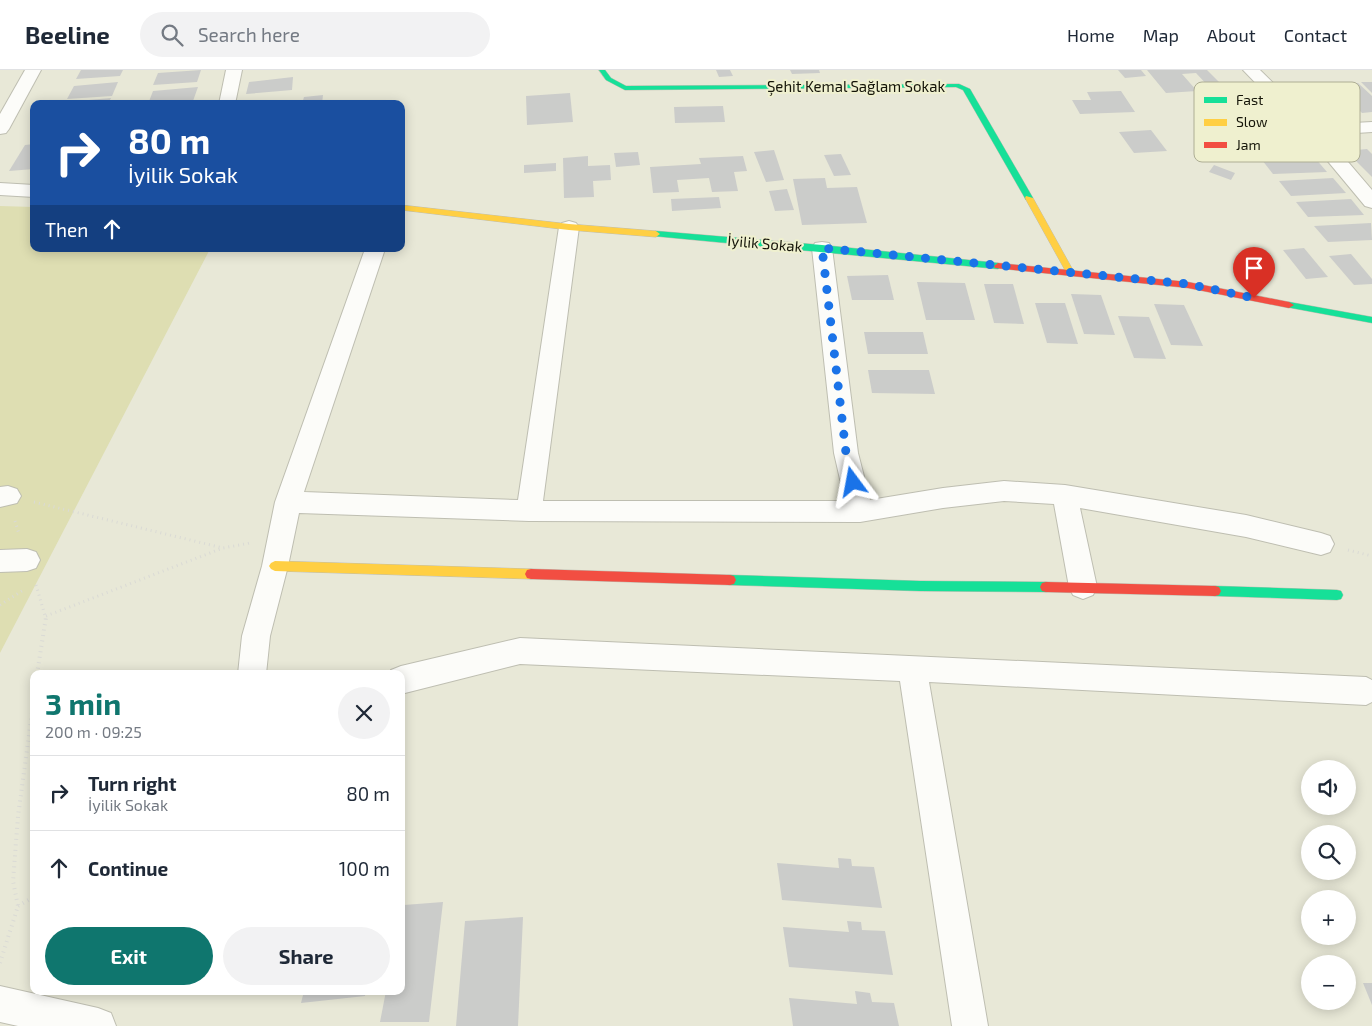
<!DOCTYPE html>
<html lang="en">
<head>
<meta charset="utf-8">
<style>
	:root { --surface:#fff; --page:#f2f2f3; --text:#1f2937; --muted:#747a83; --line:#e0e1e3; --accent:#0f766e }
	body { margin:0; font-family:"Exo 2",sans-serif; background:var(--page); color:var(--text); height:100vh; display:flex; flex-direction:column; font-size:19px; white-space:nowrap }
	* { box-sizing:border-box; margin:0 }
	p { font-size:16px; color:var(--muted) }
	.icon { flex:none; width:28px; height:28px; fill:none; stroke:currentColor; stroke-width:2; stroke-linecap:round; stroke-linejoin:round }
	.map { position:relative; flex:1; overflow:hidden }
	.sheet { position:absolute; left:30px; top:600px; width:375px; height:325px; display:flex; flex-direction:column; background:var(--surface); border-radius:10px; box-shadow:0 2px 12px #0003 }
	.sheet>* { flex:none }
	.top-card { position:absolute; left:30px; top:30px; width:375px; height:152px; border-radius:10px; box-shadow:0 2px 12px #0003; background:#1a4fa0; color:#fff; overflow:hidden }
	.fabs { position:absolute; left:1301px; top:690px; display:grid; gap:10px }
	.fabs a { display:grid; place-items:center; width:55px; height:55px; border-radius:50%; background:var(--surface); box-shadow:0 2px 12px #0003; font-size:25px }
	.pin { position:absolute; display:grid; place-items:center; width:42px; height:42px; color:#fff; margin:-51px -21px; border-radius:50% 50% 50% 0; rotate:-45deg; box-shadow:0 0 5px #0007 }
	.pin .icon { rotate:45deg }
	.me { position:absolute; width:55px; margin:-28px; rotate:347deg; stroke-linejoin:round; filter:drop-shadow(0 0 4px #0008) }
	.turn { display:flex; align-items:center; gap:18px; height:105px; padding:0 15px; font-size:22px }
	.turn .icon { width:65px; height:65px; stroke-width:2.5 }
	.turn b { display:block; font-size:35px; line-height:42px }
	.then { display:flex; align-items:center; height:48px; padding:0 15px; background:#0003; gap:10px; font-size:19px }
	.round { display:grid; place-items:center; flex:none; width:52px; height:52px; border-radius:26px; background:var(--page) }
	.head { display:flex; align-items:center; justify-content:space-between; height:85px; padding:0 15px }
	h1 { font-size:30px; font-weight:700; line-height:38px; color:var(--accent) }
	.button { display:flex; gap:10px; margin-top:auto; padding:10px 15px }
	.button a { flex:1; height:58px; border-radius:30px; background:var(--accent); color:#fff; font-size:20px; font-weight:700; line-height:58px; text-align:center }
	.button a+a { background:var(--page); color:var(--text) }
	ul { padding:0; list-style:none }
	li { display:flex; align-items:center; gap:15px; height:75px; padding:0 15px; border-top:1px solid var(--line) }
	li div { flex:1 }
	li b { display:block; font-size:19px }
	li em { font-style:normal }
	header { display:flex; align-items:center; gap:30px; box-sizing:border-box; height:70px; padding:0 25px; background:var(--surface); border-bottom:1px solid var(--line) }
	header strong { font-size:24px }
	nav { display:flex; gap:28px; margin-inline-start:auto; font-size:18px }
	.search { width:350px; height:45px; background:var(--page); display:flex; align-items:center; gap:12px; box-sizing:border-box; padding:0 18px; border-radius:28px; color:var(--muted); font-size:19px }
	.map>svg:first-child { display:block }
</style>
</head>
<body>
<header>
<strong>Beeline</strong>
<div class="search"><svg class="icon" aria-label="search" viewBox="0 0 24 24"><circle cx="10" cy="10" r="6"/><path d="M15 15l6 6"/></svg>Search here</div>
<nav><a>Home</a><a>Map</a><a>About</a><a>Contact</a></nav>
</header>
<div class="map">
<svg width="1372" height="956" viewBox="0 0 1372 956">
	<rect width="100%" height="100%" fill="#e8e8d7"/>
	<path fill="#dedeb2" d="M0,136L34,137V179H210L0,583Z"/>
	<g fill="#cbccca">
		<path d="M81,0H123L120,6L76,9Z"/>
		<path d="M201,0L197,12L153,15L158,3Z"/>
		<path d="M716,0H730L733,6L719,7Z"/>
		<path d="M790,0H819L820,3L792,4Z"/>
		<path d="M1118,0H1141L1146,6L1125,8Z"/>
		<path d="M1147,0H1207L1224,17L1210,18L1196,3L1182,4L1197,21L1166,23Z"/>
		<path d="M293,7L292,20L246,24L249,12Z"/>
		<path d="M118,12L112,26L67,29L74,16Z"/>
		<path d="M1361,12H1372V23Z"/>
		<path d="M1358,13L1372,26V42L1362,43L1333,14Z"/>
		<path d="M198,17L193,31L148,34L153,21Z"/>
		<path d="M1121,21L1135,42L1080,44L1072,30H1091L1087,22Z"/>
		<path d="M570,23L573,52L527,55L526,26Z"/>
		<path d="M323,25L322,34H302L304,27Z"/>
		<path d="M111,28L108,34H65L66,32Z"/>
		<path d="M723,36L725,52L675,53L674,37Z"/>
		<path d="M1151,60L1167,81L1134,83L1119,62Z"/>
		<path d="M34,74V99L9,101L25,75Z"/>
		<path d="M1367,79L1372,84V107L1346,81Z"/>
		<path d="M774,80L784,110L766,112L754,82Z"/>
		<path d="M638,82L640,95L616,97L614,83Z"/>
		<path d="M841,84L851,105L834,106L824,85Z"/>
		<path d="M588,86V96L610,95L611,110L593,111L594,127L564,128L563,88Z"/>
		<path d="M743,86L747,101L734,102L738,121L712,122L709,108L677,110L679,122L653,123L650,97L701,94L699,88Z"/>
		<path d="M1315,88L1327,102L1273,104L1262,90Z"/>
		<path d="M556,93V101L524,103V95Z"/>
		<path d="M1214,95L1235,103L1231,110L1209,102Z"/>
		<path d="M825,108L827,118L857,117L867,153L802,155L793,109Z"/>
		<path d="M1333,108L1346,123L1291,126L1279,111Z"/>
		<path d="M787,119L794,140L775,141L769,121Z"/>
		<path d="M719,127L721,138L672,141L671,129Z"/>
		<path d="M1351,129L1364,145L1308,147L1296,132Z"/>
		<path d="M1371,153L1372,170L1328,172L1314,156Z"/>
		<path d="M1304,178L1328,207L1306,209L1283,180Z"/>
		<path d="M1351,184L1372,209V214L1354,215L1329,186Z"/>
		<path d="M888,205L894,230H852L847,206Z"/>
		<path d="M917,212L965,213L975,250H926Z"/>
		<path d="M984,214H1013L1024,254L994,253Z"/>
		<path d="M1071,224L1101,225L1115,265L1084,264Z"/>
		<path d="M1035,233H1065L1078,274L1047,273Z"/>
		<path d="M1154,234L1184,235L1203,276L1171,275Z"/>
		<path d="M1118,246L1149,247L1166,289L1134,288Z"/>
		<path d="M864,262H923L928,284H868Z"/>
		<path d="M868,300H929L935,324L872,323Z"/>
		<path d="M838,788L851,789L852,796L874,797L882,838L782,830L777,793L839,798Z"/>
		<path d="M443,832L429,952H380L386,921H401V847L404,835Z"/>
		<path d="M523,847L518,956H456L465,851Z"/>
		<path d="M847,851L861,852L862,860L885,861L893,905L789,897L783,857L849,862Z"/>
		<path d="M1363,913H1372V935Z"/>
		<path d="M304,921H366L365,926L301,933Z"/>
		<path d="M855,921L870,923L872,932L894,933L899,956H793L789,928L857,934Z"/>
	</g>
	<g fill="none" stroke-linecap="round" stroke-linejoin="round">
		<g stroke="#bebeb1" stroke-width="2">
			<g id="street">
				<path d="M25,0H41L9,59L6,63L0,64V44Z"/>
				<path d="M226,0H242L235,34H219Z"/>
				<path d="M1243,0H1260L1316,55L1372,52V62L1325,65L1372,120V138L1365,136L1306,65Z"/>
				<path d="M0,113L34,115V127L0,125Z"/>
				<path d="M569,151L576,153L579,157L543,431H845L834,383L812,178L815,173L822,172L829,173L832,178L858,383L870,430L943,418L1004,411L1065,415L1246,445L1321,463L1330,466L1334,474L1330,482L1321,485L1246,467L1080,438L1097,517L1093,525L1083,529L1073,525L1069,517L1054,434L1004,431L943,438L860,452L529,451L299,443L288,496L270,566L266,604H238L242,566L262,496L275,432L365,179H385L304,422L518,430L559,157L562,153Z"/>
				<path d="M8,416L17,419L21,426L17,433L0,437V417Z"/>
				<path d="M27,479L36,482L40,490L36,498L27,501L0,502V480Z"/>
				<path d="M520,568L1366,607L1372,610V632L1366,635L929,612L988,956H952L900,611L520,594L401,624V604H389L391,600L401,596Z"/>
				<path d="M0,916L98,938L111,943L116,956H18L0,952Z"/>
			</g>
		</g>
		<g stroke="#bebeb1" stroke-width="1">
			<g id="fast">
				<path d="M599,0H605L611,8L626,16L959,14L970,19L1033,128L1026,130L963,20L956,17L625,20L606,10Z"/>
				<path d="M656,161L822,175L998,193L1002,196L998,199L653,166L652,164Z"/>
				<path d="M1289,232L1372,247V253L1286,237V233Z"/>
				<path d="M730,505L920,511L1046,512L1050,513L1052,517L1050,521L1046,522L920,521L730,515L726,514L724,510L726,506Z"/>
				<path d="M1215,516L1337,520L1341,521L1343,525L1341,529L1337,530L1215,526L1211,525L1209,521L1211,517Z"/>
			</g>
		</g>
		<g stroke="#bebeb1" stroke-width="1">
			<g id="slow">
				<path d="M1026,126L1033,128L1074,202L1073,204L1070,205L1066,202L1025,128Z"/>
				<path d="M401,135L569,154L656,161L660,164L656,167L569,160L401,140Z"/>
				<path d="M275,491L531,499L535,500L537,504L535,508L531,509L275,501L271,499L269,496L271,493Z"/>
			</g>
		</g>
		<g stroke="#bebeb1" stroke-width="1">
			<g id="jam">
				<path d="M998,193L1188,212L1289,232L1294,235L1289,238L1188,218L995,198L994,196Z"/>
				<path d="M531,499L730,505L734,506L736,510L734,514L730,515L531,509L527,508L525,504L527,500Z"/>
				<path d="M1046,512L1215,516L1219,517L1221,521L1219,525L1215,526L1046,522L1042,521L1040,517L1042,513Z"/>
			</g>
		</g>
		<g stroke="#dadad5" stroke-width="3" stroke-dasharray="1 4" stroke-linecap="butt">
			<path d="M34,432L223,478"/>
			<path d="M15,451L19,464"/>
			<path d="M1348,480L1372,486"/>
			<path d="M36,515L46,549"/>
			<path d="M0,535L25,519"/>
			<path d="M46,546L223,478L250,473"/>
		</g>
		<g stroke="#dadad5" stroke-width="4" stroke-dasharray="1 4.5" stroke-linecap="butt">
			<path d="M37,604L46,547"/>
			<path d="M18,836L34,827"/>
			<path d="M0,893L18,836L13,811L18,746L34,628"/>
		</g>
		<use href="#street" fill="#fcfcf9" fill-rule="evenodd"/>
		<use href="#fast" fill="#16e098" fill-rule="evenodd"/>
		<use href="#slow" fill="#ffcf43" fill-rule="evenodd"/>
		<use href="#jam" fill="#f24e42" fill-rule="evenodd"/>
	</g>
	<g fill="none" stroke-linecap="round" stroke-linejoin="round">
		<path stroke="#1a73e8" stroke-width="9" stroke-dasharray="0 16.2" d="M853,412L846,383L822,178L1188,214L1254,228"/>
	</g>
	<g text-anchor="middle" dominant-baseline="central" stroke-width="4" stroke-linejoin="round" paint-order="stroke">
		<g font-size="15" fill="#151509" stroke="#eff0cf">
			<text x="856" y="16">Şehit Kemal Sağlam Sokak</text>
			<text transform="translate(765 173) rotate(5)">İyilik Sokak</text>
		</g>
	</g>
	<rect x="1194" y="12" width="166" height="80" rx="8" fill="#eff0cf" stroke="#aeae94" stroke-width="1"/>
	<rect x="1204" y="27" width="23" height="6" fill="#16e098"/>
	<rect x="1204" y="49" width="23" height="7" fill="#ffcf43"/>
	<rect x="1204" y="72" width="23" height="6" fill="#f24e42"/>
	<g font-size="14" fill="#151509">
		<text x="1236" y="35">Fast</text>
		<text x="1236" y="57">Slow</text>
		<text x="1236" y="80">Jam</text>
	</g>
</svg>
<div class="fabs">
<a><svg class="icon" aria-label="sound" viewBox="0 0 24 24"><path d="M4 9h4l5-4v14l-5-4H4zM17 9q2 3 0 6"/></svg></a>
<a><svg class="icon" aria-label="search" viewBox="0 0 24 24"><circle cx="10" cy="10" r="6"/><path d="M15 15l6 6"/></svg></a>
<a>+</a>
<a>−</a>
</div>
<div class="pin" style="left:1254px;top:228px;background:#d93025"><svg class="icon" aria-label="arrive" viewBox="0 0 24 24"><path d="M6 21V4h12l-3 4 3 4H6"/></svg></div>
<svg class="me" style="left:853px;top:412px" viewBox="-20 -20 40 40"><path d="M0-17L14 15 0 8-14 15z" fill="#1a73e8" stroke="#fff" stroke-width="4"/></svg>
<div class="top-card">
<div class="turn"><svg class="icon" aria-label="right" viewBox="0 0 24 24"><path d="M7 20v-9h11M14 6l5 5-5 5"/></svg><div><b>80 m</b>İyilik Sokak</div></div>
<div class="then">Then<svg class="icon" aria-label="ahead" viewBox="0 0 24 24"><path d="M12 20V5M6 11l6-6 6 6"/></svg></div>
</div>
<section class="sheet">
<div class="head"><div><h1>3 min</h1><p>200 m · 09:25</p></div><a class="round"><svg class="icon" aria-label="close" viewBox="0 0 24 24"><path d="M6 6l12 12M18 6L6 18"/></svg></a></div>
<ul>
<li><svg class="icon" aria-label="right" viewBox="0 0 24 24"><path d="M7 20v-9h11M14 6l5 5-5 5"/></svg><div><b>Turn right</b><p>İyilik Sokak</p></div><em>80 m</em></li>
<li><svg class="icon" aria-label="ahead" viewBox="0 0 24 24"><path d="M12 20V5M6 11l6-6 6 6"/></svg><div><b>Continue</b></div><em>100 m</em></li>
</ul>
<div class="button"><a>Exit</a><a>Share</a></div>
</section>
</div>
</body>
</html>
